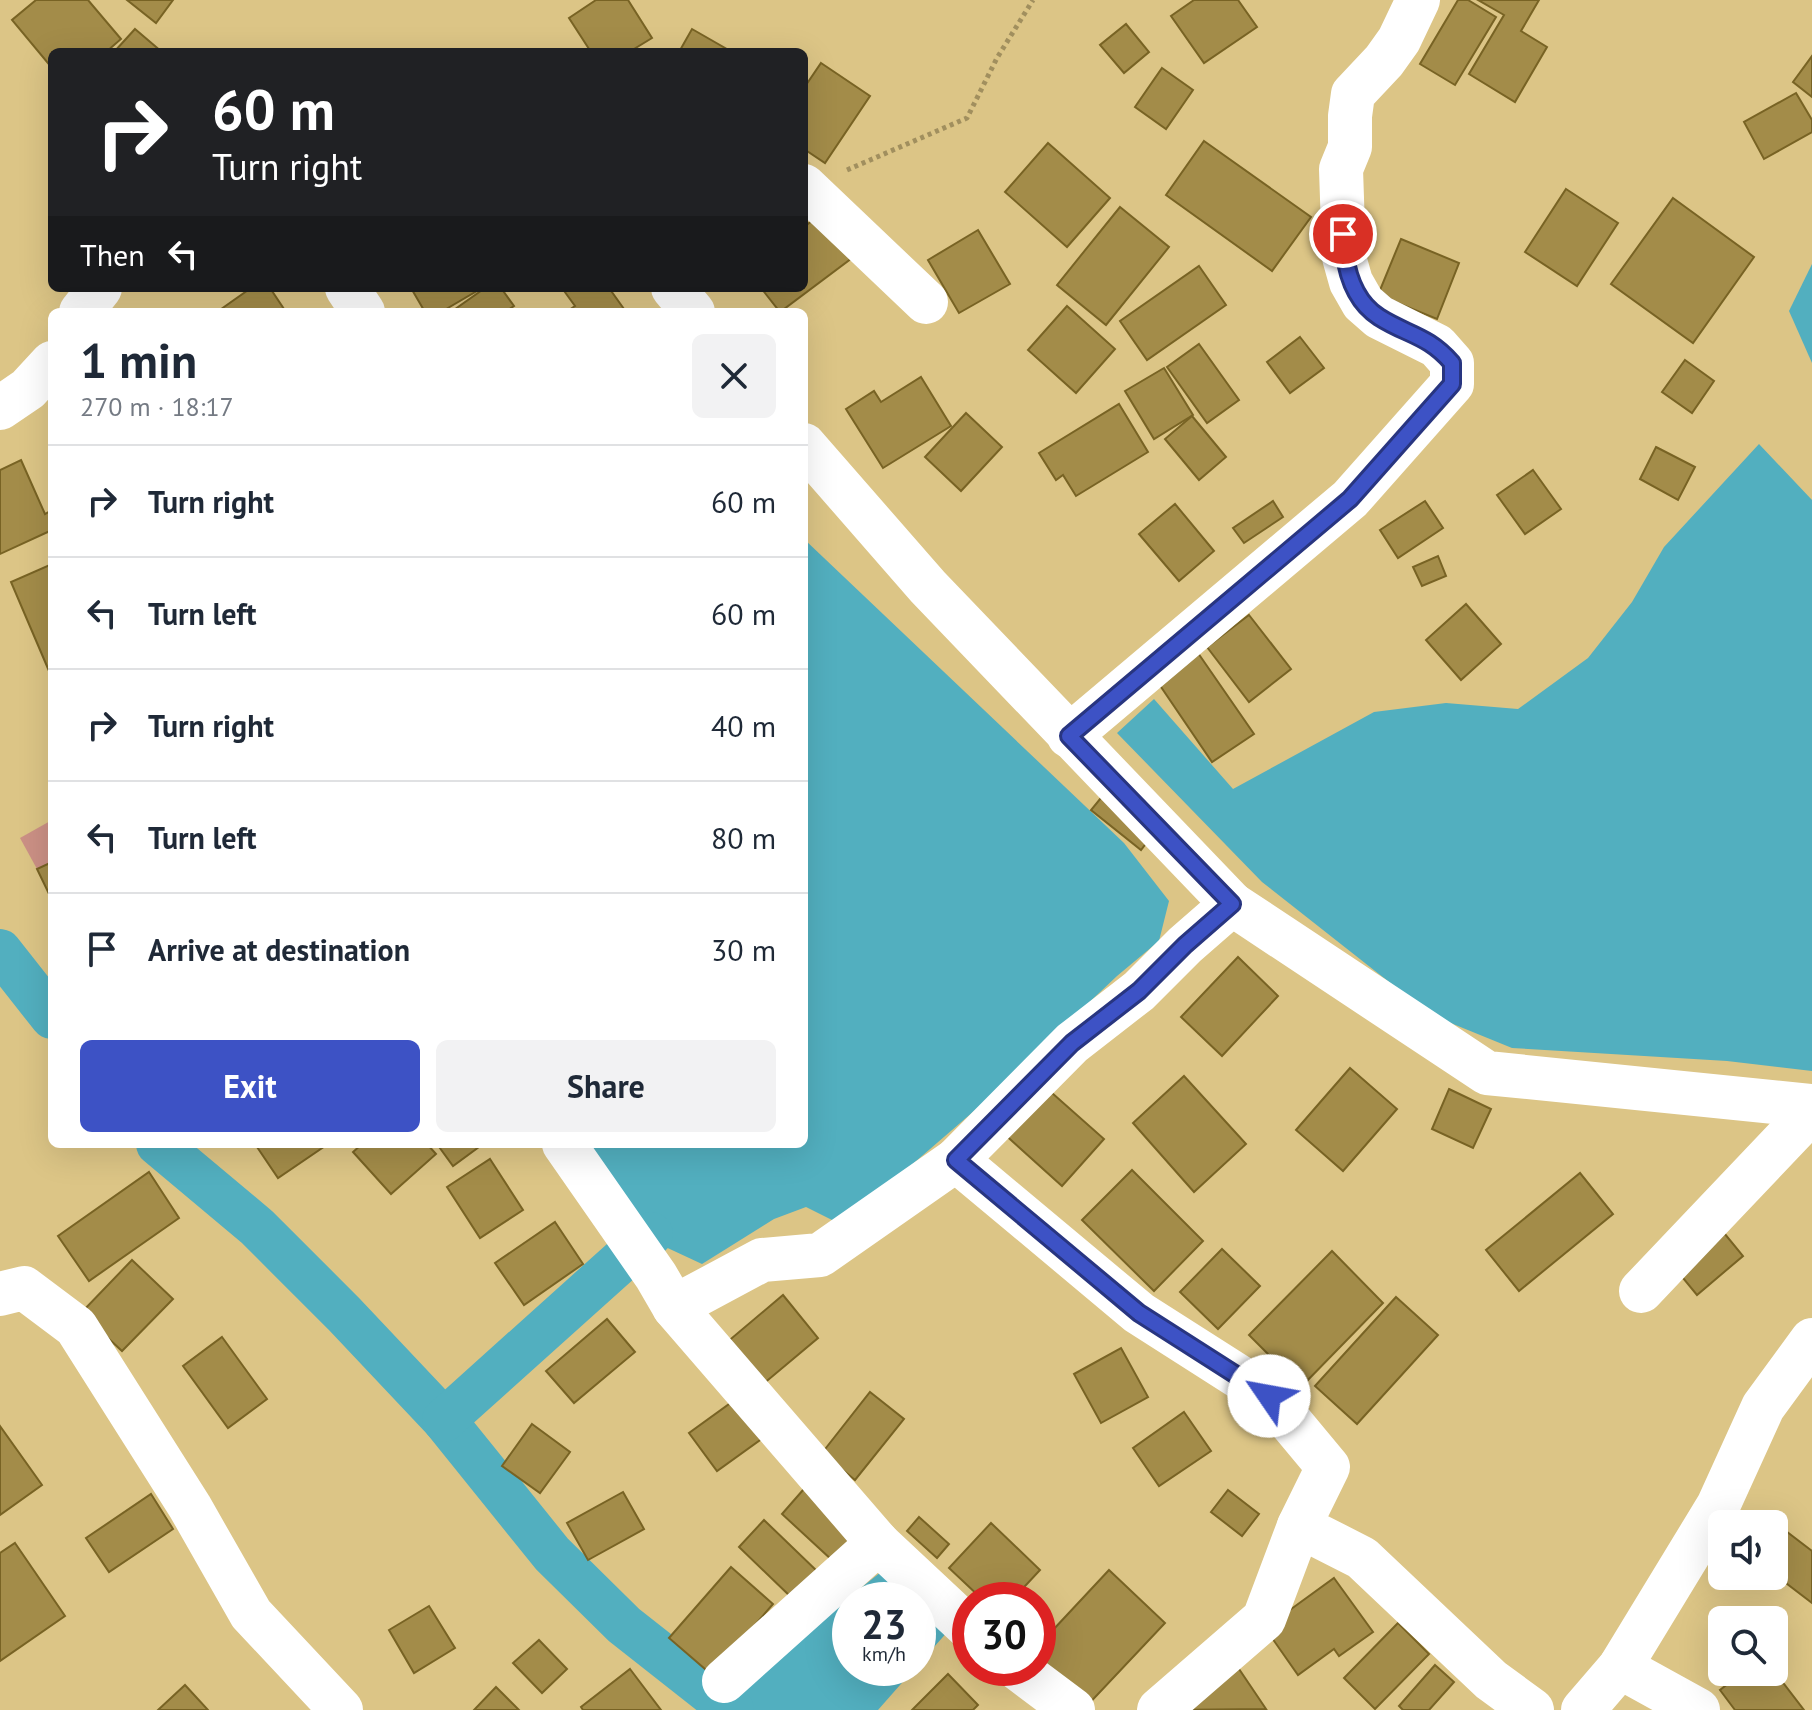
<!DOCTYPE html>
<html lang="en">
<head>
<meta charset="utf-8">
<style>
	:root { --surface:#fff; --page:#f2f2f3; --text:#1f2937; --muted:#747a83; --line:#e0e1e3; --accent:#3d52c5 }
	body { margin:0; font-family:"PT Sans",sans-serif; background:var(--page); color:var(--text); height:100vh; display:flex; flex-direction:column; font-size:30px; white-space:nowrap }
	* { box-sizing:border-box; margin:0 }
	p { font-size:26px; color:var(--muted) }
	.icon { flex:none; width:44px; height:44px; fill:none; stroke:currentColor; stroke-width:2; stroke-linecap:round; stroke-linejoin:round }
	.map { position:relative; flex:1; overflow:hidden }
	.sheet { position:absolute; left:48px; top:308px; width:760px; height:840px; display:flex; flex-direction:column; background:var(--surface); border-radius:12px; box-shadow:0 8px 32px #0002 }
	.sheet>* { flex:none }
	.banner { position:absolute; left:48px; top:48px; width:760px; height:244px; border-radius:12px; box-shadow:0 8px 32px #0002; background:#202124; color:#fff; overflow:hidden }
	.controls { position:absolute; left:1708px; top:1510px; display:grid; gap:16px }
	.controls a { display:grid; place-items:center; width:80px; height:80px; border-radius:12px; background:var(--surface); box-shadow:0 8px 32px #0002; font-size:40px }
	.speed { position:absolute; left:832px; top:1582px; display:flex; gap:16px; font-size:40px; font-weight:700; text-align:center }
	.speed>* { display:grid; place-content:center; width:104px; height:104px; border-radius:50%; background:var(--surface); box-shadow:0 8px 32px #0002; line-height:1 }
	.speed small { font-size:20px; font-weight:400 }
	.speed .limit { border:12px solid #d22; background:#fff; color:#111 }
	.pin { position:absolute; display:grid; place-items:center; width:68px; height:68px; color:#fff; margin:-34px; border:4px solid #fff; border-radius:50%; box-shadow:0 2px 8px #0007 }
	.me { position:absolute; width:88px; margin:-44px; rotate:303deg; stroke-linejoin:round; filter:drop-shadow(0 0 6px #0008) }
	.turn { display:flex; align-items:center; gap:28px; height:168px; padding:0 32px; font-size:36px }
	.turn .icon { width:104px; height:104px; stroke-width:2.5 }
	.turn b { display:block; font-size:56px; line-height:68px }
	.then { display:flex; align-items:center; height:76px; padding:0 32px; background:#0003; gap:16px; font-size:30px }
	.round { display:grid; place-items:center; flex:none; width:84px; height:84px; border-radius:12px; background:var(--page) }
	.head { display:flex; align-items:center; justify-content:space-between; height:136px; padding:0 32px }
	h1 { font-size:48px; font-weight:600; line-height:60px }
	.action { display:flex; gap:16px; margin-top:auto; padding:16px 32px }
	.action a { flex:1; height:92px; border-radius:12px; background:var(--accent); color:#fff; font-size:32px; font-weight:600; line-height:92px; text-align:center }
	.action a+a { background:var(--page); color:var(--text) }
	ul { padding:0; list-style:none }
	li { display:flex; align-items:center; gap:24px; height:112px; padding:0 32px; border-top:2px solid var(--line) }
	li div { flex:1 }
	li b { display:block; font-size:30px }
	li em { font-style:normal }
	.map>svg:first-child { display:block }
</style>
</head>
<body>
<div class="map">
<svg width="1812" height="1710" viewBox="0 0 1812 1710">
	<rect width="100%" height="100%" fill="#dcc586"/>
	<path fill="#cb9085" d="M52,820V862L37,869L20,838Z"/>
	<g fill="#52afbf">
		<path d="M1812,264V363L1789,311Z"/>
		<path d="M1759,444L1812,500V1071L1727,1061L1512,1048L1431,1015L1262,882L1117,733L1154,699L1233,789L1374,712L1446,703L1518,709L1588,658L1632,602L1664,547Z"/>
		<path d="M804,539L1124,843L1169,901L1159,941L1117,976L981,1105L842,1225L806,1207L774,1219L702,1264L659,1244L585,1144H804Z"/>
		<path d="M891,1564L950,1629L918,1665V1600H850V1668H915L878,1710H751L730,1692Z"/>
	</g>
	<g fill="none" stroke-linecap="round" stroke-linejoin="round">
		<g stroke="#52afbf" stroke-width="44">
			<path d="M0,951L52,1017"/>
			<path d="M158,1144L257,1227L344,1314L444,1420L552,1554L624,1625L732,1710"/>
			<path d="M444,1420L651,1234"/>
		</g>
	</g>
	<g fill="#a38c49" stroke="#786324" stroke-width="2">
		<path d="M36,0H88L121,39L106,52H52V68L12,20Z"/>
		<path d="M127,0H173L156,23Z"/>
		<path d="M596,0H628L652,38L629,52H591L569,18Z"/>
		<path d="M1194,0H1238L1257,27L1204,63L1171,16Z"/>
		<path d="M1458,0H1468L1496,17L1455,85L1420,64Z"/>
		<path d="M1478,0H1539L1521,31L1547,47L1515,102L1469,74L1504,15Z"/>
		<path d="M1126,24L1149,52L1124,73L1100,45Z"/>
		<path d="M135,29L162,52H114Z"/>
		<path d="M692,29L732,52H679Z"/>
		<path d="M1812,56V97L1793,82Z"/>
		<path d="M821,63L870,96L825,163L804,149V88Z"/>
		<path d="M1162,68L1193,90L1166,129L1135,107Z"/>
		<path d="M1796,93L1812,120V132L1764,159L1744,122Z"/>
		<path d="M1204,141L1311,217L1272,271L1166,195Z"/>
		<path d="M1048,143L1110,198L1067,247L1005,192Z"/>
		<path d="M1566,189L1618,223L1577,286L1525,252Z"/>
		<path d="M1673,198L1754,257L1693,343L1611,284Z"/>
		<path d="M1120,207L1169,247L1106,325L1057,285Z"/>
		<path d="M822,213L856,255L780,312L761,288H804V227Z"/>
		<path d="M978,230L1010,284L959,313L928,260Z"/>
		<path d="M1401,239L1459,263L1437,319L1378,295Z"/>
		<path d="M1199,266L1226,305L1147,360L1120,321Z"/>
		<path d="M251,288H270L286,312H217Z"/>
		<path d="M411,288H482L441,312H425Z"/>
		<path d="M485,288H501L514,306L505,312H451Z"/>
		<path d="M562,288H609L624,309L620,312H566L575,306Z"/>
		<path d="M1067,306L1115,349L1076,393L1028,350Z"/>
		<path d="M1300,337L1324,368L1290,393L1267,362Z"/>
		<path d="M1199,344L1239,400L1207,423L1167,367Z"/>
		<path d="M1685,360L1714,381L1692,413L1662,392Z"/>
		<path d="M1164,368L1193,415L1154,439L1125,391Z"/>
		<path d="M921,377L951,426L883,468L846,409L874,391L881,402Z"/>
		<path d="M1119,404L1148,452L1076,496L1063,475L1056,480L1039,453Z"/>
		<path d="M966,413L1002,447L961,491L925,457Z"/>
		<path d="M1192,416L1226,457L1199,480L1165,439Z"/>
		<path d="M1656,447L1695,467L1678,500L1640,479Z"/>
		<path d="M21,460L45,514L52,510V530L0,554V470Z"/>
		<path d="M1533,470L1561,509L1525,534L1497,495Z"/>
		<path d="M1273,501L1283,517L1244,543L1233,528Z"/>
		<path d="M1425,501L1443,528L1398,558L1380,530Z"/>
		<path d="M1175,504L1214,551L1179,581L1139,534Z"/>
		<path d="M1438,556L1446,576L1422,586L1413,567Z"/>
		<path d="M52,564V678L11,582Z"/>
		<path d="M1466,604L1501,644L1461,680L1426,640Z"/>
		<path d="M1249,615L1291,669L1249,702L1207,647Z"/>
		<path d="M1198,653L1254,734L1212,762L1157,681Z"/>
		<path d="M1105,793L1154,833L1141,850L1091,810Z"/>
		<path d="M52,862V900L37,869Z"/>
		<path d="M1238,957L1278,996L1222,1056L1181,1017Z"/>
		<path d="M1350,1068L1397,1109L1343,1171L1296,1130Z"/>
		<path d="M1184,1076L1246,1144L1194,1192L1133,1123Z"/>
		<path d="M1043,1085L1104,1139L1062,1186L1002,1132Z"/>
		<path d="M1449,1089L1491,1109L1473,1148L1432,1129Z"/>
		<path d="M255,1144H328L278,1178Z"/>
		<path d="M362,1144H427L436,1154L391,1194L353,1152Z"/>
		<path d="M437,1144H483L453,1166Z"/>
		<path d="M490,1159L523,1210L480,1238L447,1187Z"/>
		<path d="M1132,1170L1203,1241L1154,1291L1082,1220Z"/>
		<path d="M149,1172L179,1218L89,1281L58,1236Z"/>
		<path d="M1580,1173L1613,1214L1519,1291L1486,1250Z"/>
		<path d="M555,1222L583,1264L524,1305L495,1263Z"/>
		<path d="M1720,1228L1743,1256L1697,1295L1674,1267Z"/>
		<path d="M1222,1249L1260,1286L1218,1329L1180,1292Z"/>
		<path d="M1332,1251L1383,1303L1301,1387L1249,1335Z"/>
		<path d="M132,1260L173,1299L122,1351L81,1313Z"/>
		<path d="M783,1295L818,1338L762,1385L726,1343Z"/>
		<path d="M1396,1297L1438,1335L1357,1424L1315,1386Z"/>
		<path d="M607,1319L635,1352L574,1403L546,1371Z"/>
		<path d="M222,1337L267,1399L228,1428L183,1366Z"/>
		<path d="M1121,1348L1148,1397L1101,1423L1074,1374Z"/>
		<path d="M870,1392L904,1419L855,1480L822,1453Z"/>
		<path d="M743,1394L770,1433L717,1471L689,1433Z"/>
		<path d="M1184,1412L1211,1451L1159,1486L1133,1448Z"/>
		<path d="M532,1424L570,1452L540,1493L502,1466Z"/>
		<path d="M0,1426L42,1485L0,1515Z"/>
		<path d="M810,1482L861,1529L833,1561L782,1514Z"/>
		<path d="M1228,1490L1259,1514L1242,1536L1211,1512Z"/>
		<path d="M623,1492L644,1529L588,1560L567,1523Z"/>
		<path d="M151,1494L173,1529L109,1572L86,1538Z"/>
		<path d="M1761,1512L1812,1551V1603L1774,1574V1524H1753Z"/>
		<path d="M919,1517L949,1544L937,1558L907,1531Z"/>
		<path d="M764,1520L818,1572L792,1598L739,1547Z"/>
		<path d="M991,1523L1040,1570L1012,1600H983L949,1568Z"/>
		<path d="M15,1543L65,1616L0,1661V1553Z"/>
		<path d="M731,1567L773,1604L712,1675L669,1638Z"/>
		<path d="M1109,1570L1165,1623L1083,1710L1038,1668V1646Z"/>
		<path d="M1334,1578L1373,1632L1339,1656L1334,1649L1298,1675L1265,1628Z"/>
		<path d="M429,1606L455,1648L414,1673L389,1630Z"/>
		<path d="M1398,1623L1429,1654L1375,1709L1344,1678Z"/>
		<path d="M539,1640L567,1669L542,1693L513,1663Z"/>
		<path d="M1235,1663L1266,1709L1165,1710Z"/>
		<path d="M1435,1665L1454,1682L1429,1710H1403L1399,1706Z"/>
		<path d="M630,1669L661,1710H583L581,1707Z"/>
		<path d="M1774,1671L1804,1710H1735L1720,1690L1743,1672Z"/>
		<path d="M948,1674L978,1705L973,1710H912Z"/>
		<path d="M185,1685L208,1710H158Z"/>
		<path d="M496,1687L519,1710H474Z"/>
	</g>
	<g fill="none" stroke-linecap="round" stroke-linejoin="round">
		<path stroke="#a18f5e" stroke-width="5" stroke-dasharray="4 4" stroke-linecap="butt" d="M847,170L967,118L997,58L1033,0"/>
		<g stroke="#fff" stroke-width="44">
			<path d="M804,186L926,302"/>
			<path d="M347,288L363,312"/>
			<path d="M673,288L693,312"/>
			<path d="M81,312L100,288"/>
			<path d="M0,408L28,389L52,363"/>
			<path d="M804,445L928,587L1232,904"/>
			<path d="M1069,736L1350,499L1452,384V363L1437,346L1379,317L1363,303L1351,282L1344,257L1341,169L1350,147V116L1353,94L1384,61L1399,40L1418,0"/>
			<path d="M564,1144L656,1276L674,1307L878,1543L970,1629"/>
			<path d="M956,1160L1139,1313L1269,1396L1328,1467L1299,1526L1362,1558L1491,1680L1532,1710"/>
			<path d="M1641,1291L1812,1111"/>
			<path d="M0,1294L24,1288L76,1327L190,1507L251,1614L341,1710"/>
			<path d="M674,1307L762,1260L820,1255L956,1160L1072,1043L1139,991L1185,945L1232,904L1487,1073L1812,1106"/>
			<path d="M1620,1667L1698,1710"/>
			<path d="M1017,1668L1073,1710"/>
			<path d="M724,1681L878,1543"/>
			<path d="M1159,1710L1264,1619L1299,1526"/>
			<path d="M1583,1710L1620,1667L1718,1506L1763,1407L1812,1340"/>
		</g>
	</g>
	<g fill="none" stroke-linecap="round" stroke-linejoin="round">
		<g stroke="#283580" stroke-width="20">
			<path id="route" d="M1269,1396L1139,1313L956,1160L1072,1043L1139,991L1185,945L1232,904L1069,736L1350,499L1452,384V363C1428,335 1407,335 1379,317C1351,299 1344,264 1343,234"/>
		</g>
		<use href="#route" stroke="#3d52c5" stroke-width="14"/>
	</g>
</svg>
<div class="controls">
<a><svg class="icon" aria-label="sound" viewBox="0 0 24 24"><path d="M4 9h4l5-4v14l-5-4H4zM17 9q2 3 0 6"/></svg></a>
<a><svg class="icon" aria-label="search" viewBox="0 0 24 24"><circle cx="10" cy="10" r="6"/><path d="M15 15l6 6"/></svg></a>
</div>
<div class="speed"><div>23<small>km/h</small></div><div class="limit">30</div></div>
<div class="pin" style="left:1343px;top:234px;background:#d93025"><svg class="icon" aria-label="arrive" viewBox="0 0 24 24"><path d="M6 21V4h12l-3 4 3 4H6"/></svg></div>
<svg class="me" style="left:1269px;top:1396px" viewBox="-20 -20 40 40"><circle r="19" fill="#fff"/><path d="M0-13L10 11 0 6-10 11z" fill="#3d52c5"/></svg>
<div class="banner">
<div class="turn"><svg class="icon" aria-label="right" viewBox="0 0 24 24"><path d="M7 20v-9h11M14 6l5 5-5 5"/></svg><div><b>60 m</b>Turn right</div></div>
<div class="then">Then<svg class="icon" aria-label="left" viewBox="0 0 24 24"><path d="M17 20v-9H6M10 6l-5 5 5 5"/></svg></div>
</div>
<section class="sheet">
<div class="head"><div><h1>1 min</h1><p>270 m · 18:17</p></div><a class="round"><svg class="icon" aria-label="close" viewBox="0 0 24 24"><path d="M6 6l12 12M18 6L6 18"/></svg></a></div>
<ul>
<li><svg class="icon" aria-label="right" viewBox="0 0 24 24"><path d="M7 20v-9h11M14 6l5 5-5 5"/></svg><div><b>Turn right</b></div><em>60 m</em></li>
<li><svg class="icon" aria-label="left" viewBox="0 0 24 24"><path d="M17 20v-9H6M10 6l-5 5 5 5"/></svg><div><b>Turn left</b></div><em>60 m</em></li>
<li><svg class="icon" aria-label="right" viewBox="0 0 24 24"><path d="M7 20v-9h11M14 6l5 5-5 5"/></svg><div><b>Turn right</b></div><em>40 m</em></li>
<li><svg class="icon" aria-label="left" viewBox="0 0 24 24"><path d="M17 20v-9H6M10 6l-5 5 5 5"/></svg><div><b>Turn left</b></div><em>80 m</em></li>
<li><svg class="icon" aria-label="arrive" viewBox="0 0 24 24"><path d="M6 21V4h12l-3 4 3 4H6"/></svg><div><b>Arrive at destination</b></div><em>30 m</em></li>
</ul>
<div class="action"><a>Exit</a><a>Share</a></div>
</section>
</div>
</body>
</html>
